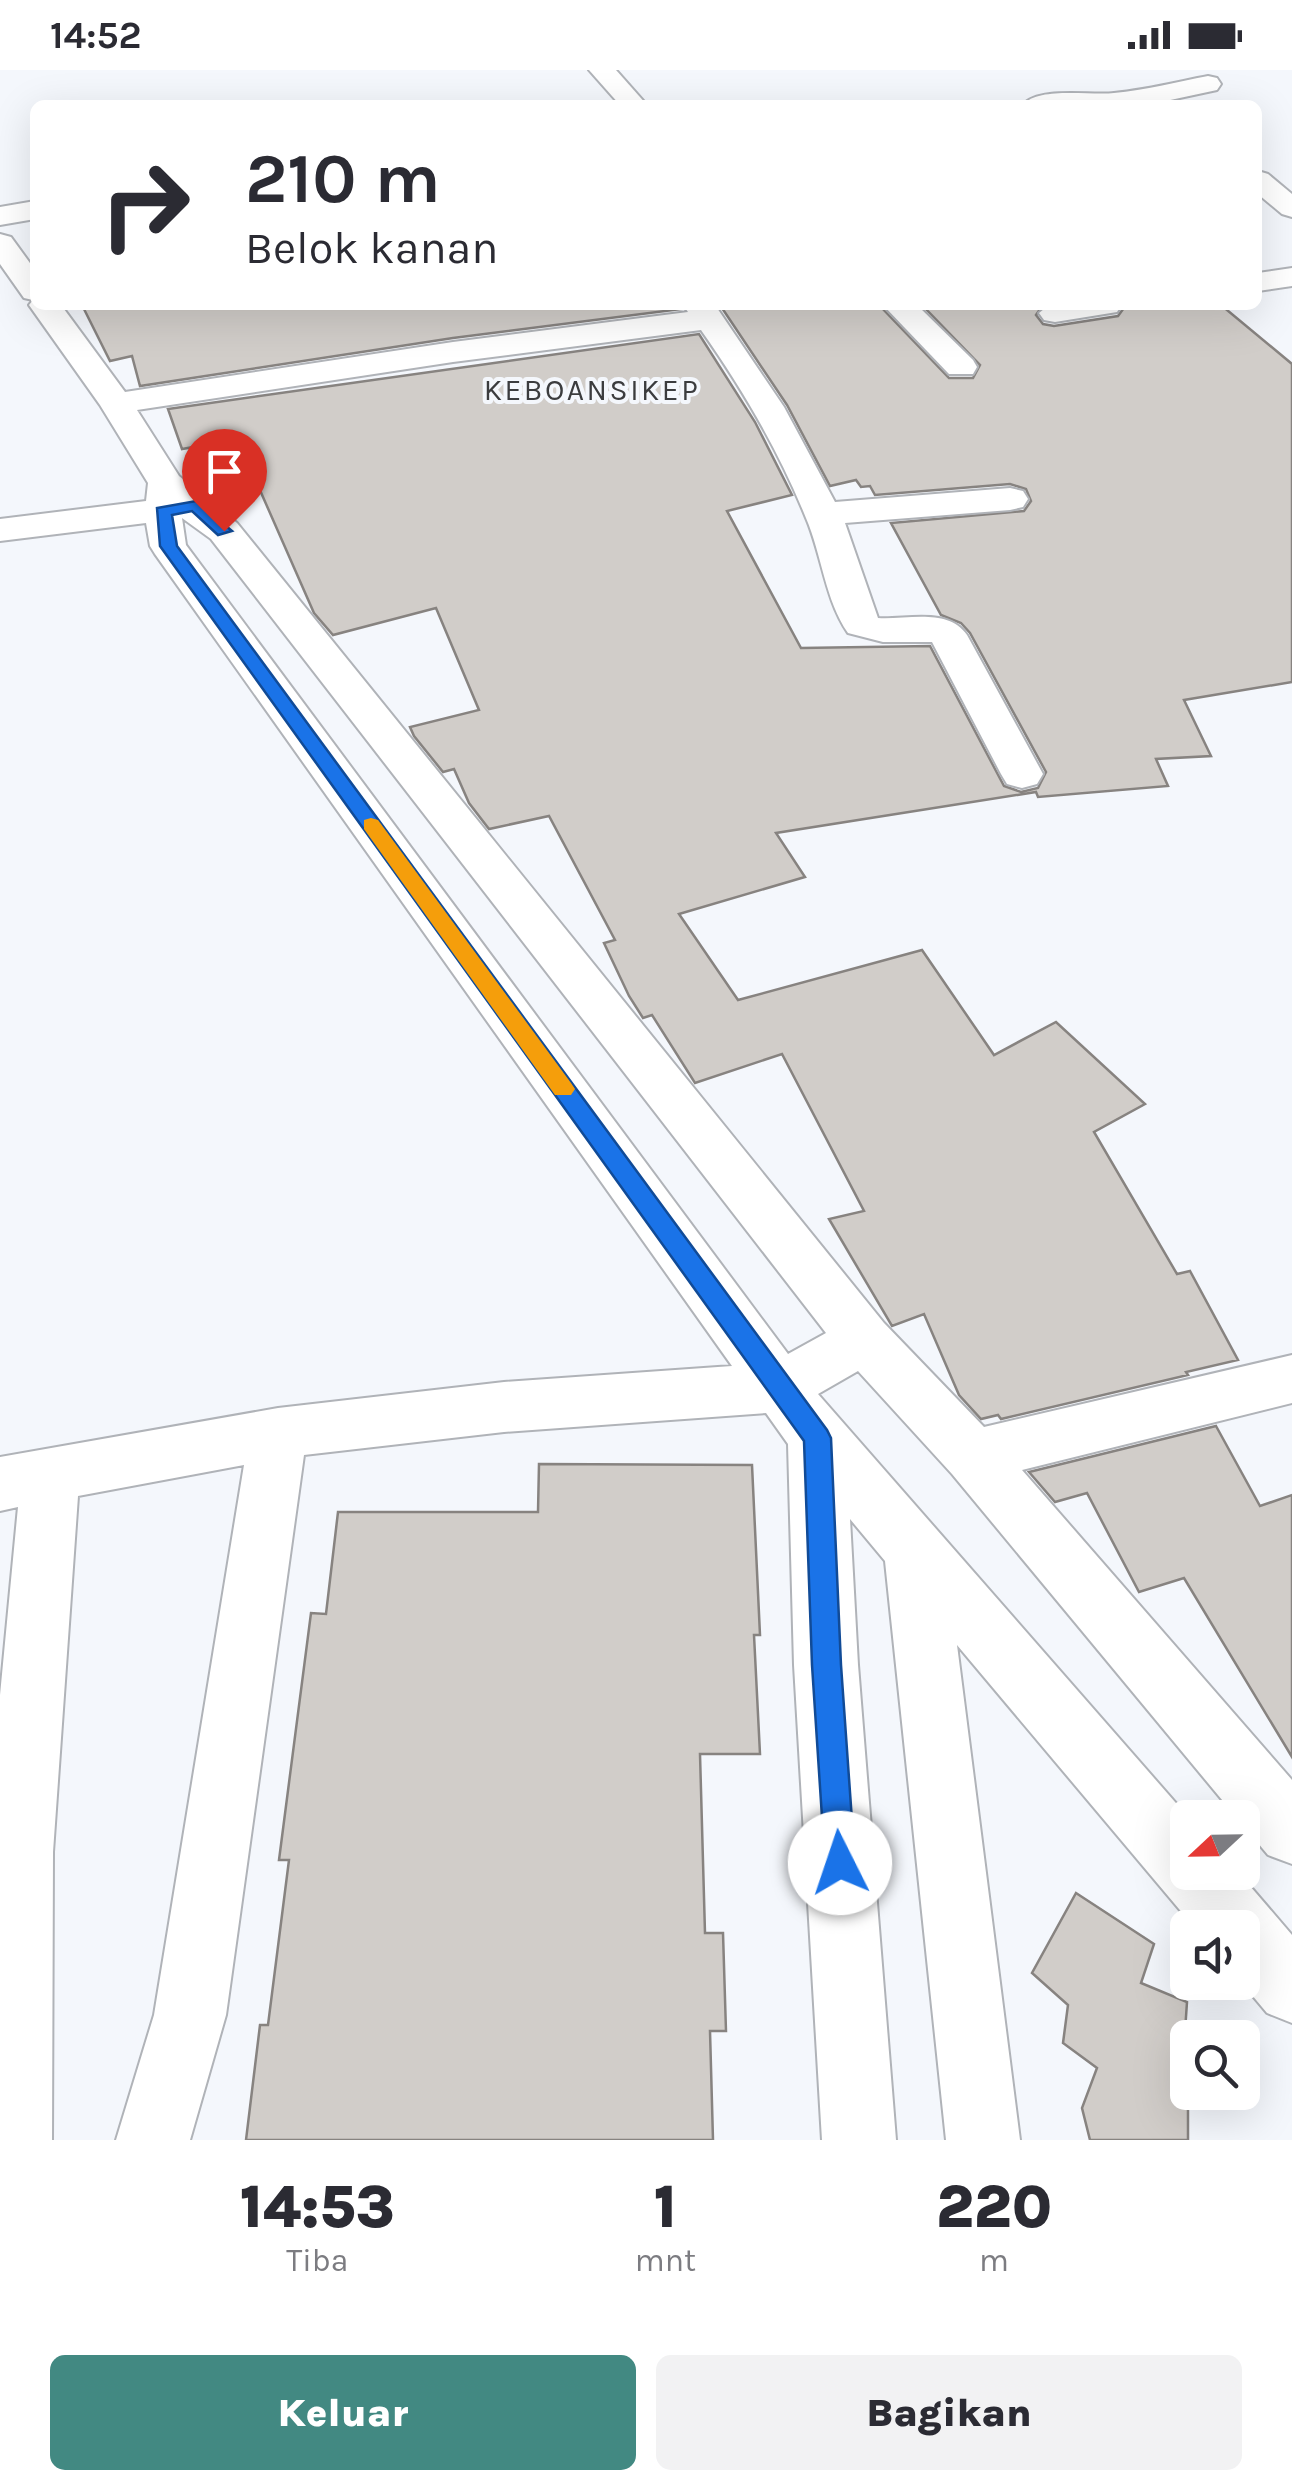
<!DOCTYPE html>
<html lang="id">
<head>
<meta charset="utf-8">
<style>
	:root { --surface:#fff; --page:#f2f2f3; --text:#2b2b33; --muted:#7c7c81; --accent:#428982 }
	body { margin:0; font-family:Karla,sans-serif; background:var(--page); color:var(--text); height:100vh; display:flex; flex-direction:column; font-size:38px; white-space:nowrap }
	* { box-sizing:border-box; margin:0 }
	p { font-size:32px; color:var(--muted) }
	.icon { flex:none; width:55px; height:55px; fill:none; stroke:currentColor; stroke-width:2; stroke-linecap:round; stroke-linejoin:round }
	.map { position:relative; height:2070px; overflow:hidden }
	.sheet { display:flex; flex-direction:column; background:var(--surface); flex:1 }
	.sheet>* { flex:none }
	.guide { position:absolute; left:30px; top:30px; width:1232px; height:210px; border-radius:15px; box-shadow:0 10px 40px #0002; background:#fff; color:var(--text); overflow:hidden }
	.needle { width:65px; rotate:248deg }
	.tools { position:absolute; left:1170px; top:1730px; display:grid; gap:20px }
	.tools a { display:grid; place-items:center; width:90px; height:90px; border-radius:15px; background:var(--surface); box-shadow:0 10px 40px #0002; font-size:50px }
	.pin { position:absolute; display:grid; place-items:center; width:85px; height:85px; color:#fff; margin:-102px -42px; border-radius:50% 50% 50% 0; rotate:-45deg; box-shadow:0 0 10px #0007 }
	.pin .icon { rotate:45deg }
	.me { position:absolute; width:110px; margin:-55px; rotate:356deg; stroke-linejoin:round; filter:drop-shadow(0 0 8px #0008) }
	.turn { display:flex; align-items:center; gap:35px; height:210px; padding:0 50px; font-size:45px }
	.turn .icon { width:130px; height:130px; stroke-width:2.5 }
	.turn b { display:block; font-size:70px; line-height:85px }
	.eta { display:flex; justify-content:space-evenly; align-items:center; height:170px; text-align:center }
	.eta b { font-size:60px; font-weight:800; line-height:70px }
	.action { display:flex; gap:20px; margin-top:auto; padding:20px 50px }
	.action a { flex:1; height:115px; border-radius:15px; background:var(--accent); color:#fff; font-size:40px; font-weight:800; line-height:115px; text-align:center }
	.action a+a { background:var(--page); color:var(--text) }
	.status { display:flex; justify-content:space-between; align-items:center; height:70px; padding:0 50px; background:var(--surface); direction:ltr }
	.status svg { height:28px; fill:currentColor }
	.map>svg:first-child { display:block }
</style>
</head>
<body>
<div class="status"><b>14:52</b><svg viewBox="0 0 49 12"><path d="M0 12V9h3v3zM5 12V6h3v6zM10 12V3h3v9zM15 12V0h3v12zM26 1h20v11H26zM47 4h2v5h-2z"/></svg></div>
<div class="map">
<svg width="1292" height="2070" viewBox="0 0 1292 2070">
	<rect width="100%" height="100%" fill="#f4f7fc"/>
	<g fill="#d1cdc9" stroke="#878380" stroke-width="2.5">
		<path d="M82,235H679L681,239L453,268L140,316L132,286L110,291Z"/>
		<path d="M720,235H879L949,308H973L980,295L922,235H1043L1036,245L1043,254L1054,256L1118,246L1126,235H1221L1292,294V612L1184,630L1211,686L1156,689L1168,716L1038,727L1036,722L776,763L805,807L679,844L738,930L922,880L994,985L1056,952L1145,1034L1094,1062L1177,1204L1190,1201L1238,1290L1186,1302L1188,1305L1001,1349L998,1345L981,1349L959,1325L924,1244L892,1256L829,1149L864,1141L782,984L695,1013L652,945L643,948L629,926L604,873L615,870L549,746L489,759L469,733L454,699L443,702L414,666L410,657L479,640L436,538L333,565L314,543L259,418L226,424L205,375L182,379L168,339L699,264L755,352L792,425L727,441L801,578L930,576L1004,716L1021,722L1038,718L1046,702L970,563L961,553L941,545L891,453L1024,441L1031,431L1026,419L1010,414L875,425L870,416L861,417L856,410L830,416L787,335Z"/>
		<path d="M1216,1356L1260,1436L1292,1425V1687L1184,1508L1139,1522L1087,1423L1055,1432L1029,1402Z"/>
		<path d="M539,1394L752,1395L760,1565H754L760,1684H700L705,1863H723L726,1961H710L713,2070H246L260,1955H268L289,1790H279L311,1543L326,1544L338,1442H538Z"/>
		<path d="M1076,1823L1154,1874L1141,1913L1187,1932L1184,1976L1188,1980V2070H1090L1082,2038L1097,1998L1063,1973L1068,1935L1032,1903Z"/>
	</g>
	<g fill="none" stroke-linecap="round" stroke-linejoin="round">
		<g stroke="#b0b3b8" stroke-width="4">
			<g id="minor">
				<path d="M589,0H616L647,35H620Z"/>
				<path d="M1208,6L1217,8L1221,14L1217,20L1147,35H1023C1038,16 1092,26 1114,23C1145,20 1177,12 1208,6Z"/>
				<path d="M1258,101L1268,104L1292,124V147L1282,144L1258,124Z"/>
				<path d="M35,131V149L0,155V137Z"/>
				<path d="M0,164L11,167L35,200V235H61L125,322L453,272L688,242L683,235H715L784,337L835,432L1010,418L1023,421L1028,429L1023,437L1010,440L845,453L878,548C906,550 948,537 967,565L1043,704L1037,714L1022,718L1007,714L1001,704L932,572H883L848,563C825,530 822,485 806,448C779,381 742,318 701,260L453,292L137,340L179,406L237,453L884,1253L984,1357L1292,1285V1333L1022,1400L1292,1710V1794L1268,1785L1242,1754V1748H1237L952,1404L858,1301L818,1324L1189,1748L1188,1802H1238L1292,1865V1953L1267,1943L1241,1912L1242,1858H1195L957,1575L1020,2070H946L885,1491L850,1449L858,1595L896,2070H822L794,1595L788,1374L766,1343L504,1362L304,1385L226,1945L190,2070H116L154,1945L244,1395L78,1426L53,1782L52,2070H0V1625L18,1437L0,1441V1387L278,1338L504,1312L732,1296L155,484L150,476L146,453L0,471V449L146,431L148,413L100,335L29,235L33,230L24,228L0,194ZM182,448L211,469L826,1263L788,1284L186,475Z"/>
				<path d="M1292,198V216L1258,221V203Z"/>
				<path d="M883,235H917L973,290L977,297L973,304H949Z"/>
				<path d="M1049,235H1122L1117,242L1055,252L1044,250L1039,243Z"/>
			</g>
		</g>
		<use href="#minor" fill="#fff" fill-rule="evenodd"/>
	</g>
	<path fill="#1a73e8" stroke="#114b97" stroke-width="2.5" d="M196,431L232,461L218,465L192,441L172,445L177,476L827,1360L831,1368L841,1595L855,1793L851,1804L840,1808L829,1804L825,1793L812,1595L804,1371L160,476L157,438Z"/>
	<path fill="#f59e0b" d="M371,748L378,750L571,1013L575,1019L571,1025H555L364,759V750Z"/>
	<g text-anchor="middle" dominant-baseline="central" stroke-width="8" stroke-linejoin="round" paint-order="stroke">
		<g font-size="30" letter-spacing="2.5" fill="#3b3c3e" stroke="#f4f7fc">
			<text x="592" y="320">KEBOANSIKEP</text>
		</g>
	</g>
</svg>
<div class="tools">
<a><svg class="needle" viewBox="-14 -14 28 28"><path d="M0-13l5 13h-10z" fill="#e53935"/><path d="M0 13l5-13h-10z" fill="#7c7c81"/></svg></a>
<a><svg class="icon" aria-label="sound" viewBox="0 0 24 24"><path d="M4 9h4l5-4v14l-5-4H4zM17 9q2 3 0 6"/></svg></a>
<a><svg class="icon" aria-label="search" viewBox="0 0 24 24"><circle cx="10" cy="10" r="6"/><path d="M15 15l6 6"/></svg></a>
</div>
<div class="pin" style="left:224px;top:461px;background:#d93025"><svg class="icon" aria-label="arrive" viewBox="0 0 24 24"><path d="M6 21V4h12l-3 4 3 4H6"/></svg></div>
<svg class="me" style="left:840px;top:1793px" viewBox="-20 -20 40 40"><circle r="19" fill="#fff"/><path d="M0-13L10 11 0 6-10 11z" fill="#1a73e8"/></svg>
<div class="guide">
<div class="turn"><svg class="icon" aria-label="right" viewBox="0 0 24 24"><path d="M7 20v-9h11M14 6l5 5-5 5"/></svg><div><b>210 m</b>Belok kanan</div></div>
</div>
</div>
<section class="sheet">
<div class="eta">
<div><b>14:53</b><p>Tiba</p></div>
<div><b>1</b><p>mnt</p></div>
<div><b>220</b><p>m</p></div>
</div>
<div class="action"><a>Keluar</a><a>Bagikan</a></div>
</section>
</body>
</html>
